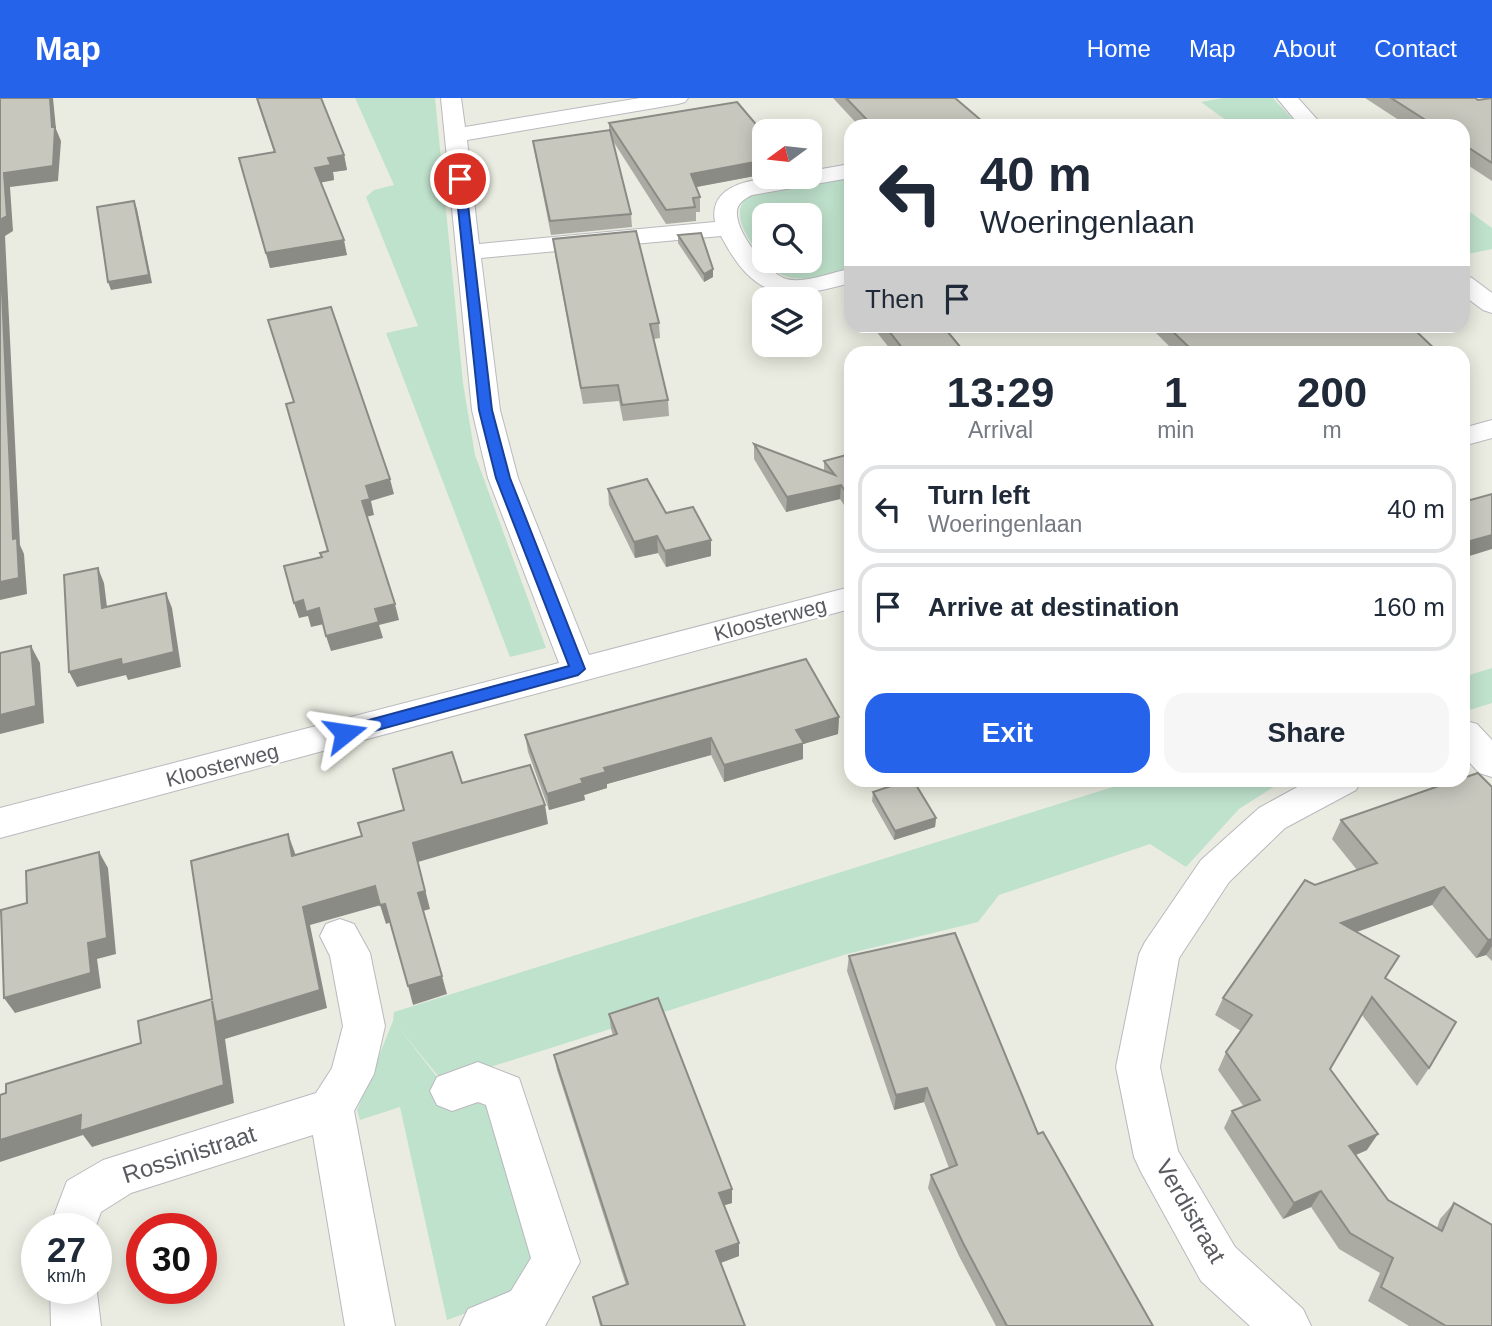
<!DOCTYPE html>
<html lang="en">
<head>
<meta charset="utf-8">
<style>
	:root { --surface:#fff; --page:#f6f6f7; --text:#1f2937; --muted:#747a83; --line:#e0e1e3; --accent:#2563eb }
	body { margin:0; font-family:Arial,sans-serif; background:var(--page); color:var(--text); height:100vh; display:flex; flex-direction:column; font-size:26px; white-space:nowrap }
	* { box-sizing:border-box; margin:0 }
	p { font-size:23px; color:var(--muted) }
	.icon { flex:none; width:38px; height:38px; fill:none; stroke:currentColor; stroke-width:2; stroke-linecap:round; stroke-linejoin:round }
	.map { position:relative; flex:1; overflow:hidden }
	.panel { position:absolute; left:844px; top:248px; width:626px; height:441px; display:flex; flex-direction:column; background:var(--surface); border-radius:21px; box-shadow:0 4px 18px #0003 }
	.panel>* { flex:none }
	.guide { position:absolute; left:844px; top:21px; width:626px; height:214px; border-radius:21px; box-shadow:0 4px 18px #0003; background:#fff; color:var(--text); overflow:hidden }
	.needle { width:46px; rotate:255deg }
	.tools { position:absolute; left:752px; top:21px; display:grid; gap:14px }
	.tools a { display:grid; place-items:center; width:70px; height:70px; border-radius:14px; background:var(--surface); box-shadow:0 4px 18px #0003; font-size:35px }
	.speed { position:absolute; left:21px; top:1115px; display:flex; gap:14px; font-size:35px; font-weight:700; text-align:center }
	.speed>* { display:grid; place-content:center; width:91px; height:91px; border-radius:50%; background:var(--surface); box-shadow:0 4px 18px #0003; line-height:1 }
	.speed small { font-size:18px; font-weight:400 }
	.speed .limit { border:10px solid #d22; background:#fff; color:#111 }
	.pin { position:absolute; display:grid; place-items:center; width:60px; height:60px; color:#fff; margin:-30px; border:4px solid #fff; border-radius:50%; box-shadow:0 2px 7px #0007 }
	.me { position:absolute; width:77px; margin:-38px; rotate:75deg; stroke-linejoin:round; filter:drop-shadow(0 0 5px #0008) }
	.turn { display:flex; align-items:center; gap:24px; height:147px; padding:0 21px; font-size:32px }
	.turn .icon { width:91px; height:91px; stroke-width:2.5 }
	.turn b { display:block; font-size:49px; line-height:60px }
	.then { display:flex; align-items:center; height:66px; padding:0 21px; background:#0003; gap:14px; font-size:26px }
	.eta { display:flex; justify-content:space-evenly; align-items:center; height:119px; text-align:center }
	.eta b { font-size:42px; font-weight:700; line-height:49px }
	.action { display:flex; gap:14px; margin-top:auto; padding:14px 21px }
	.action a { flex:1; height:80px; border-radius:21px; background:var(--accent); color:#fff; font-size:28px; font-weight:700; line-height:80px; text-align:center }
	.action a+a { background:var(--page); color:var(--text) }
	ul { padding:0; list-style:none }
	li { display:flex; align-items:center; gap:21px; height:88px; margin:0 14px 10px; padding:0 7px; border:4px solid var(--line); border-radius:21px }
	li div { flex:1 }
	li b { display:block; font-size:26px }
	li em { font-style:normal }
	header { display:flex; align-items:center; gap:42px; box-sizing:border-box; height:98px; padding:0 35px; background:var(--accent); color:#fff }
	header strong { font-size:33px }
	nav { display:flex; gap:38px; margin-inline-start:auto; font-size:24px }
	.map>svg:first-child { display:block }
</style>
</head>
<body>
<header>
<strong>Map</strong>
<nav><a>Home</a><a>Map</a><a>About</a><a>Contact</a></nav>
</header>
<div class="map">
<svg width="1492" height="1228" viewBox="0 0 1492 1228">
	<rect width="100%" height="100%" fill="#eaece1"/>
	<g fill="#bfe2cc">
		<path d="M355,0H435L463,285L475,357L546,550L510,559L386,235L418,228L366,99L374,92L394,87Z"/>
		<path d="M1223,0H1273L1299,28H1234L1201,4Z"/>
		<path d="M844,79L850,80V173C820,179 787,191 765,163H810V117H765V163C752,146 725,115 750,97Z"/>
		<path d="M1463,109L1492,130V151L1463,157Z"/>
		<path d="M1492,570V605L1463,614V579Z"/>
		<path d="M1132,683H1283L1239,711L1186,769L1150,746L999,797L978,824L847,856L443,984L399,930L441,984L488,1007L536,1168L522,1195L447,1222L400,1009L360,1022L357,1012L393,923L394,914Z"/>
	</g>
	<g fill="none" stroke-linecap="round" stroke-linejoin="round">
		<g stroke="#b9b9bf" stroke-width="2">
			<g id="street">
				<path d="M441,0H461L465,29L640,0H688L685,4L678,6L467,42L479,146L715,124C706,76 780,79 810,79V73L850,66V80L752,97C748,99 741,103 739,107C727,125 768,176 786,181C806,186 831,174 850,171V185C785,203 755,203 721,138L481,160L500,312L518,380L589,557L850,489V511L0,740V710L559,565L488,380L472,312Z"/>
				<path d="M1277,0H1298L1323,28H1300Z"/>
				<path d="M1463,177L1472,180L1492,195V215L1483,212L1463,197Z"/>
				<path d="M1492,322V340L1463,348V330Z"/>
				<path d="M1463,622L1477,626L1492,642V679L1479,675L1463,657Z"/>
				<path d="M1310,682H1361L1356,692L1285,730L1229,784L1179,860L1160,969L1178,1053L1235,1149L1303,1211L1311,1228H1250L1201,1183L1141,1074L1134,1059L1116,969L1139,856L1145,844L1201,762L1259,710Z"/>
				<path d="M340,821L354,826L370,855L385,928L374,976L354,1013L395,1228H345L313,1037L131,1095L101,1114L95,1130H49L67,1083L103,1062L316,995L332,970L343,928L330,858L320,838L326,826Z"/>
				<path d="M478,964L519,980L580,1164L545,1228H460L468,1211L511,1193L531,1160L486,1007L478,1004L452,1013L437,1007L430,993L437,979Z"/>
				<path d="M96,1186L101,1228H51L50,1190H96Z"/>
			</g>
		</g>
		<use href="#street" fill="#fff" fill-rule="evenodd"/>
	</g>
	<g fill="#ababa3">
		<path d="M256,0H321L344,57L347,72L333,74L334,82L321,84L347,157L270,170L239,60L274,54Z"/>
		<path d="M833,0H955L982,23V28H859Z"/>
		<path d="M1365,0H1475L1478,2L1492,0V83L1463,64V28H1408Z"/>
		<path d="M609,25L765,37V76L696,89L700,99V114H696V123L666,126L613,43L631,116L632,129L551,137L535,56L533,43L609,32Z"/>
		<path d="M678,137L713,179L704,184L678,145Z"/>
		<path d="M553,141L659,225L660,240L654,241L668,302L669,318L623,323L619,303L583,306L555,156Z"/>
		<path d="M872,228H943L966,256H894Z"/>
		<path d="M1149,228H1407L1440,256H1177Z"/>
		<path d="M754,346L824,373V363L850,356V416L840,401L786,414L754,361Z"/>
		<path d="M608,391L666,415L711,442V458L666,469L658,455L635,460L609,407Z"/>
		<path d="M839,619L838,636L803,646V661L724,684L711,657L607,686V690L584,697L585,702L549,712L528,654L525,637Z"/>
		<path d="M1492,689V863L1486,857L1476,860L1432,807L1357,834L1386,880L1429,970L1417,988L1362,917L1330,971L1367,1052L1356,1057L1388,1102L1437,1130L1440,1121L1454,1105L1492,1228H1409L1368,1203L1380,1175L1339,1151L1311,1109L1283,1121L1224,1030L1232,1013L1244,1009L1218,972L1226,954L1241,933L1215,917L1223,900L1315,787L1357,772L1332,741L1341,722Z"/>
		<path d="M873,694L936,720L935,729L894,742L872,703Z"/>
		<path d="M849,858L1038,1036L1153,1228H996L959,1158L928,1090L931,1077L949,1070L924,1004L894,1012L847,873Z"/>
		<path d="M609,916L732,1105L724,1107L739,1145V1158L721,1165L745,1228H600L593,1199L626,1187L557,972L554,957L613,937L611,931Z"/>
	</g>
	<g fill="#8b8b85">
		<path d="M50,0H53L56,31L61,43L58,83L10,89L13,133L5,138L20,447L24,456L27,496L0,502V484L13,441L0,148V122L4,75L52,29Z"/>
		<path d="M982,23V28H969L970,25Z"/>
		<path d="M344,57L347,72L333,74L334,82L319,85L315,70L328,60Z"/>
		<path d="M765,62V76L691,90V76Z"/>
		<path d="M134,103L137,111L152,185L111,192L108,184Z"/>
		<path d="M344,142L347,157L270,170L266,155Z"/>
		<path d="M713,171V179L704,184V176Z"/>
		<path d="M390,381L394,396L371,403L374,417L366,419L362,403L366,388Z"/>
		<path d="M841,387L840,401L786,414L787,399Z"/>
		<path d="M1492,437V451L1463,460V445Z"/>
		<path d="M657,438L658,455L635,460L634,444Z"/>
		<path d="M711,442V458L666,469L665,453Z"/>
		<path d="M98,470L104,485L109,525L102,510Z"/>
		<path d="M166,495L172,510L181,569L128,582L126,577L77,589L69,574Z"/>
		<path d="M303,502L319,510L324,526L311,529L308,518L299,520L294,505Z"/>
		<path d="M395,506L399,522L379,527L383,540L331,553L326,538L375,511Z"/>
		<path d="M31,548L40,565L44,625L0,636V617Z"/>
		<path d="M839,619L838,636L803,646V661L724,684V667L796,632Z"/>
		<path d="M711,640V657L607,686V690L584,697L585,702L549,712L547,696L604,670Z"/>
		<path d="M545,707L548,726L418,764L430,811L423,813L418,795L413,745Z"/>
		<path d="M936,720L935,729L894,742L895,733Z"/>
		<path d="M288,736L295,755L300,776L292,758Z"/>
		<path d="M99,754L108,770L116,856L97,861L101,890L15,915L4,900L88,845Z"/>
		<path d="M375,788L381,807L310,827L327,910L225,941L234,1005L92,1049L83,1037L0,1064V1042L212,903L303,809Z"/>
		<path d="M1444,789L1432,807L1331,843L1341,825Z"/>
		<path d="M385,806L391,824L386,826L380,807Z"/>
		<path d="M1492,841V848L1486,857L1476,860L1488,842Z"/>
		<path d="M442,878L447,896L413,907L408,888Z"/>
		<path d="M927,990L924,1004L894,1012L896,997Z"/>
		<path d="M1378,1036L1367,1052L1339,1064L1349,1048Z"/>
		<path d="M732,1091V1105L719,1109V1095Z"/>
		<path d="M1321,1093L1311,1109L1283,1121L1294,1105Z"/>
		<path d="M739,1145V1158L717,1166L716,1153Z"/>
	</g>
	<g fill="#c7c7be" stroke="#8b8b85" stroke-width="2">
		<path d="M0,0H50L52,29H55L53,68L4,75L7,118L0,122Z"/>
		<path d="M257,0H321L344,57L328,60L331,67L315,70L344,142L266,155L239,60L275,54Z"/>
		<path d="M846,0H955L982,23L970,25L973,28H873Z"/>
		<path d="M1391,0H1475L1478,2L1492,0V65L1463,46V28H1435Z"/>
		<path d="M737,4L765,37V62L691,76L700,99L693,100L695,109L666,112L609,25Z"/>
		<path d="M610,32L631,116L550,123L533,43Z"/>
		<path d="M134,103L149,177L108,184L97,109Z"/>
		<path d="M636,133L659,225L650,226L668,302L622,307L618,287L581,290L553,141Z"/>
		<path d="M701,135L713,171L704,176L678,137Z"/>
		<path d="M0,148L13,441L17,440L19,480L0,484Z"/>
		<path d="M331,209L390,381L366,388L370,401L362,403L395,506L375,511L379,524L326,538L319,510L306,514L303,502L294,505L284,468L322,459L320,455L328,453L286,306L294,304L268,222Z"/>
		<path d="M885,228H943L966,256H907Z"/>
		<path d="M1167,228H1407L1417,234L1440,256H1196Z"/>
		<path d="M754,346L835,377L824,363L850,356V400L841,387L787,399Z"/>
		<path d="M647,381L666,415L693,409L711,442L665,453L657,438L634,444L608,391Z"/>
		<path d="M1492,396V437L1463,445V404Z"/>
		<path d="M98,470L102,510L166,495L174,554L122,567L121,561L69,574L64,477Z"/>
		<path d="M31,548L36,608L0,617V555Z"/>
		<path d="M806,561L839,619L796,632L804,645L724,667L711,640L604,670L606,674L581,681L583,685L547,696L525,637Z"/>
		<path d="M452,654L462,685L530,667L545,707L413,745L425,793L418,795L442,878L408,888L385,806L380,807L375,788L303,809L320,892L216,924L212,903L224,987L80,1033L81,1017L0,1042V997L6,995V986L141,945L138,923L212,901L191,763L288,736L292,758L362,738L358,725L404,712L393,671Z"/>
		<path d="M1478,675L1492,689V841L1488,842L1444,789L1341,825L1399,858L1385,880L1456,924L1429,970L1372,899L1330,971L1378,1036L1349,1048L1388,1102L1442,1133L1454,1105L1492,1127V1228H1446L1381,1189L1393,1160L1350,1135L1321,1093L1294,1105L1232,1013L1260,1002L1226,954L1252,917L1223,900L1305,782L1315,787L1377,765L1341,722L1456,682H1463V680Z"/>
		<path d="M909,682H913L936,720L895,733L873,694Z"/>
		<path d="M99,754L107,840L88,845L91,875L4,900L1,812L27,805L26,773Z"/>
		<path d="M955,835L1038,1036L1043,1034L1153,1228H1007L963,1145L931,1077L957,1067L927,990L896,997L849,858Z"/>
		<path d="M658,900L732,1091L719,1095L739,1145L716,1153L745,1228H602L593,1199L628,1186L554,957L617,936L609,916Z"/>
	</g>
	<path fill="#2563eb" stroke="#184099" stroke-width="2" d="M460,78L465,81L492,312L510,380L585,571L578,577L345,641L337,635L339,630L569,568L496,380L479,312L455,81Z"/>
	<g text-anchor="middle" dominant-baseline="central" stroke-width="5" stroke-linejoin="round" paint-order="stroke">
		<g font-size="21" fill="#5a5b61" stroke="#fff">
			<text transform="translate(770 521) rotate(-15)">Kloosterweg</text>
			<text transform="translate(222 667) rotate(-15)">Kloosterweg</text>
		</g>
		<g font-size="24" fill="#5a5b61" stroke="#fff">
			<text transform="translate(189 1056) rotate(-18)">Rossinistraat</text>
			<text transform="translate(1191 1113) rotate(60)">Verdistraat</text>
		</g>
	</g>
</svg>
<div class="tools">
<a><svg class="needle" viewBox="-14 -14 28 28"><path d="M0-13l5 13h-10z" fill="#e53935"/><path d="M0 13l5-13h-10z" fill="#747a83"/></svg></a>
<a><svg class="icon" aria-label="search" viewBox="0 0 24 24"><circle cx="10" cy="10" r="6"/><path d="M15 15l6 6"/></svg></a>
<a><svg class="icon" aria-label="layers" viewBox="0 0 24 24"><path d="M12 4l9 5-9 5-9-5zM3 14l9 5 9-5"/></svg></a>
</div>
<div class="speed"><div>27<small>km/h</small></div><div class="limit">30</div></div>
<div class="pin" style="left:460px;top:81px;background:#d93025"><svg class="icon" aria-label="arrive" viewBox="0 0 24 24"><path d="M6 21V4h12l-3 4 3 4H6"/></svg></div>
<svg class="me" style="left:345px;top:635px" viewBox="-20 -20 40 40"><path d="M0-17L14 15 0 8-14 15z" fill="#2563eb" stroke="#fff" stroke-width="4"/></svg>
<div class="guide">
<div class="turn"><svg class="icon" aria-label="left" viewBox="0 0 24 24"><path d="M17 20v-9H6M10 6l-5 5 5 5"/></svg><div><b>40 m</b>Woeringenlaan</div></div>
<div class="then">Then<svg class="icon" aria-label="arrive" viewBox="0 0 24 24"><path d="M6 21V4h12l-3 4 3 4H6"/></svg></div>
</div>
<section class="panel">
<div class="eta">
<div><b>13:29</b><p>Arrival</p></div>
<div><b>1</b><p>min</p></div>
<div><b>200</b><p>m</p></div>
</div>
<ul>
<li><svg class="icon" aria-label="left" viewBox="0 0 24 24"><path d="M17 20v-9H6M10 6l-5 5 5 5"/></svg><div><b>Turn left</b><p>Woeringenlaan</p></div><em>40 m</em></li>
<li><svg class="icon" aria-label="arrive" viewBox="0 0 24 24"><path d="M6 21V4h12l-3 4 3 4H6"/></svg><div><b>Arrive at destination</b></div><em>160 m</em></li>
</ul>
<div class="action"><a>Exit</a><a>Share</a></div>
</section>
</div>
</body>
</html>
